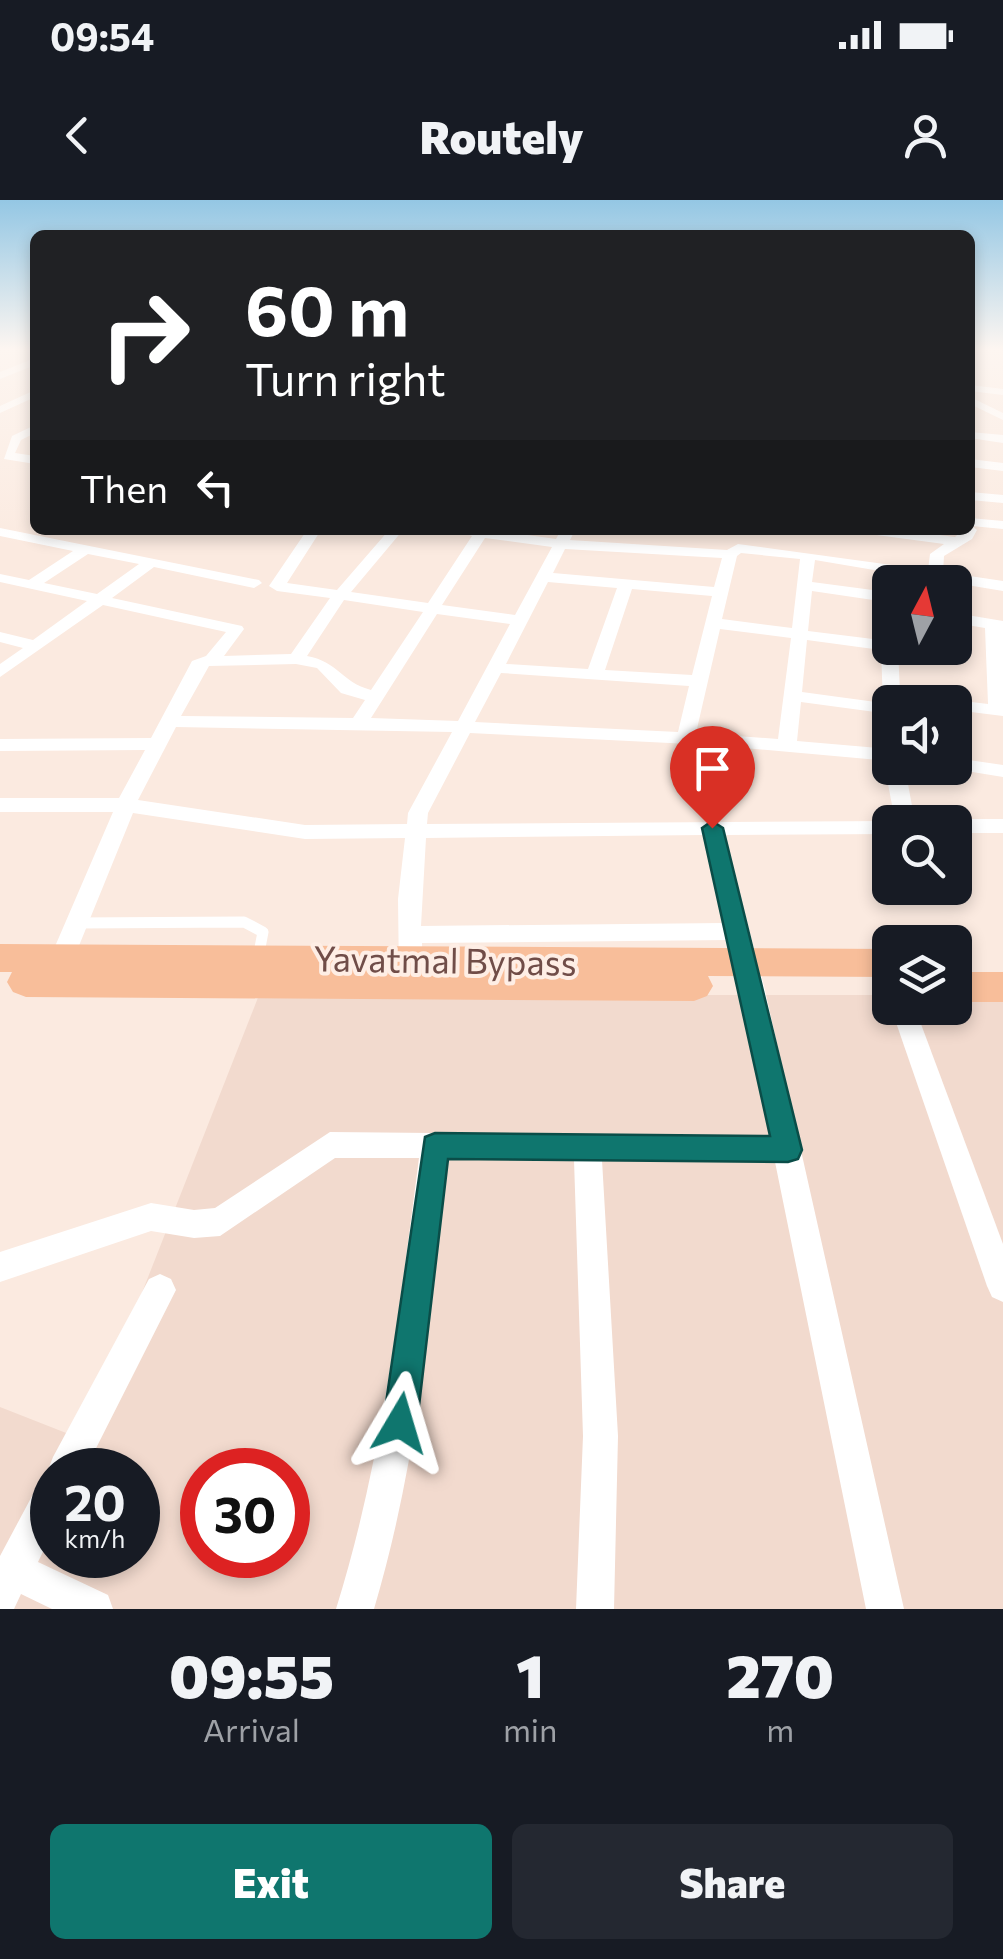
<!DOCTYPE html>
<html lang="en">
<head>
<meta charset="utf-8">
<style>
	:root { --surface:#171b24; --page:#242831; --text:#f1f3f6; --muted:#9ea1a6; --accent:#0f766e }
	body { margin:0; font-family:Commissioner,sans-serif; background:var(--page); color:var(--text); height:100vh; display:flex; flex-direction:column; font-size:38px; white-space:nowrap }
	* { box-sizing:border-box; margin:0 }
	p { font-size:32px; color:var(--muted) }
	.icon { flex:none; width:55px; height:55px; fill:none; stroke:currentColor; stroke-width:2; stroke-linecap:round; stroke-linejoin:round }
	.map { position:relative; height:1409px; overflow:hidden }
	.sheet { display:flex; flex-direction:column; background:var(--surface); flex:1 }
	.sheet>* { flex:none }
	.top-card { position:absolute; left:30px; top:30px; width:945px; height:305px; border-radius:15px; box-shadow:0 5px 15px #0003; background:#202124; color:#fff; overflow:hidden }
	.needle { width:65px; rotate:7deg }
	.tools { position:absolute; left:872px; top:365px; display:grid; gap:20px }
	.tools a { display:grid; place-items:center; width:100px; height:100px; border-radius:15px; background:var(--surface); box-shadow:0 5px 15px #0003; font-size:50px }
	.speed { position:absolute; left:30px; top:1248px; display:flex; gap:20px; font-size:50px; font-weight:700; text-align:center }
	.speed>* { display:grid; place-content:center; width:130px; height:130px; border-radius:50%; background:var(--surface); box-shadow:0 5px 15px #0003; line-height:1 }
	.speed small { font-size:25px; font-weight:400 }
	.speed .limit { border:15px solid #d22; background:#fff; color:#111 }
	.pin { position:absolute; display:grid; place-items:center; width:85px; height:85px; color:#fff; margin:-102px -42px; border-radius:50% 50% 50% 0; rotate:-45deg; box-shadow:0 0 10px #0007 }
	.pin .icon { rotate:45deg }
	.me { position:absolute; width:110px; margin:-55px; rotate:7deg; stroke-linejoin:round; filter:drop-shadow(0 0 8px #0008) }
	.turn { display:flex; align-items:center; gap:35px; height:210px; padding:0 50px; font-size:45px }
	.turn .icon { width:130px; height:130px; stroke-width:2.5 }
	.turn b { display:block; font-size:70px; line-height:85px }
	.then { display:flex; align-items:center; height:95px; padding:0 50px; background:#0003; gap:20px; font-size:38px }
	.eta { display:flex; justify-content:space-evenly; align-items:center; height:170px; text-align:center }
	.eta b { font-size:60px; font-weight:800; line-height:70px }
	.button { display:flex; gap:20px; margin-top:auto; padding:20px 50px }
	.button a { flex:1; height:115px; border-radius:15px; background:var(--accent); color:#fff; font-size:40px; font-weight:800; line-height:115px; text-align:center }
	.button a+a { background:var(--page); color:var(--text) }
	.status { display:flex; justify-content:space-between; align-items:center; height:70px; padding:0 50px; background:var(--surface); direction:ltr }
	.status svg { height:28px; fill:currentColor }
	header { display:flex; justify-content:space-between; align-items:center; height:130px; padding:0 50px; background:var(--surface); font-size:45px; font-weight:800 }
	.map>svg:first-child { display:block }
</style>
</head>
<body>
<div class="status"><b>09:54</b><svg viewBox="0 0 49 12"><path d="M0 12V9h3v3zM5 12V6h3v6zM10 12V3h3v9zM15 12V0h3v12zM26 1h20v11H26zM47 4h2v5h-2z"/></svg></div>
<header><svg class="icon" aria-label="back" viewBox="0 0 24 24"><path d="M15 5l-7 7 7 7"/></svg>Routely<svg class="icon" aria-label="person" viewBox="0 0 24 24"><circle cx="12" cy="8" r="4"/><path d="M4 21q1-7 8-7t8 7"/></svg></header>
<div class="map">
<svg width="1003" height="1409" viewBox="0 0 1003 1409">
	<rect width="100%" height="100%" fill="#fbeae0"/>
	<path fill="#f2dace" fill-rule="evenodd" d="M259,795H890V808H955V795H1003V1409H0V1207L84,1240ZM52,1270H138V1355H52ZM202,1270H288V1355H202Z"/>
	<g fill="none" stroke-linecap="round" stroke-linejoin="round">
		<path stroke="#fff" stroke-width="11" d="M76,723L244,722L263,732L258,758"/>
		<g fill="#fff" fill-rule="evenodd">
			<path d="M35,158V165L0,179V172Z"/>
			<path d="M970,185L1003,189V195L970,191Z"/>
			<path d="M35,190V197L0,213V206Z"/>
			<path d="M970,197L1003,213V220L970,204Z"/>
			<path d="M35,225V233L21,240L15,253L35,256V264L4,259L12,236Z"/>
			<path d="M970,232L1003,235V243L970,238Z"/>
			<path d="M970,259L1003,263V271L970,267Z"/>
			<path d="M970,292L1003,295V303L970,300Z"/>
			<path d="M970,318L1003,321V329L972,326L977,330L972,339L944,356L943,372L1003,381V391L895,373V382H890V448H898L900,493L935,497L944,502H890V514L801,502L797,541L890,549V561L710,545L470,533L428,613L427,624L895,621L885,568L890,563V568H905L915,622H890V634L724,635L764,786L904,1409H866L775,962L602,960L618,1236L614,1409H576L583,1236L574,960L448,959C431,1111 418,1261 374,1409H336C382,1262 399,1111 419,958H335L220,1036L194,1038L151,1031L0,1082V1052L151,1003L194,1010L215,1008L330,932L770,936L729,740L422,743L423,777L420,784H402L399,777L398,699L405,638L305,639L133,613L74,758L70,764H54L50,758L113,612H0V598H119L145,550L0,551V539L151,538L192,461L206,456L226,432L103,405L0,477V464L23,448L0,442V432L33,440L87,401L0,382V374L29,380L73,351L0,336V328L259,380L262,383L254,388L154,367L112,398L242,426L244,429L224,456L291,454L330,398L277,391L269,386L307,330H321L287,383L337,390L389,330H403L351,392L428,403L472,336L454,330H491L556,339L561,330H575L570,340L727,350L738,344L928,370L930,354L944,344L869,334L862,330H901L955,337L963,330H970ZM485,338L552,347L515,415L442,405ZM565,349L722,358L714,387L553,373ZM741,353L800,359L792,428L722,419L737,356ZM88,354L139,364L97,394L44,383ZM815,360L880,371V391L812,382ZM548,382L617,388L588,469L506,464ZM632,389L712,396L692,475L605,470ZM812,391L880,401L881,440L808,431ZM344,400L423,412L371,490C341,482 339,462 307,456ZM437,414L510,424L458,521L371,518ZM720,429L791,438L778,539L696,533ZM807,440L881,450L883,503L802,492ZM296,464L317,468L341,493L365,500L353,518L181,516L209,466ZM501,473L689,486L678,532L475,522ZM176,527L452,532L408,613L407,624L305,625L138,600ZM703,635L724,723L421,726L426,638Z"/>
			<path d="M955,413L1003,421V516L955,510V502H948L955,500L988,504L985,428L955,423Z"/>
			<path d="M955,558L1003,565V577L948,568H955Z"/>
			<path d="M955,619H1003V633H955V622H947Z"/>
			<path d="M891,808H915L1003,1044V1102L992,1097L987,1086Z"/>
			<path d="M160,1074L171,1079L176,1090L85,1270H52V1333L38,1362L108,1395L113,1409H52L21,1394L14,1409H0V1356L39,1283L52,1278L48,1270L53,1257L149,1079Z"/>
		</g>
		<g fill="#f8be9a" fill-rule="evenodd">
			<path d="M0,744L890,749V777L708,776L713,786L707,796L694,801L26,797L13,792L7,782L12,772H0Z"/>
			<rect x="955" y="772" width="48" height="30"/>
		</g>
	</g>
	<linearGradient id="sky" x2="0" y2="1"><stop stop-color="#94c7e4"/><stop offset="0.43" stop-color="#fdf6f1"/><stop offset="1" stop-color="#fdf6f1" stop-opacity="0"/></linearGradient>
	<rect width="1003" height="347" fill="url(#sky)"/>
	<path fill="#0f766e" stroke="#0a4d48" stroke-width="2.5" d="M712,621L723,628L802,950L798,959L788,962L448,959L417,1223L412,1235L400,1240L388,1235L383,1223L425,937L435,933L770,936L702,628Z"/>
	<g text-anchor="middle" dominant-baseline="central" stroke-width="8" stroke-linejoin="round" paint-order="stroke">
		<g font-size="35" fill="#704d48" stroke="#feeee5">
			<text transform="translate(445 759) rotate(1)">Yavatmal Bypass</text>
		</g>
	</g>
</svg>
<div class="tools">
<a><svg class="needle" viewBox="-14 -14 28 28"><path d="M0-13l5 13h-10z" fill="#e53935"/><path d="M0 13l5-13h-10z" fill="#9ea1a6"/></svg></a>
<a><svg class="icon" aria-label="sound" viewBox="0 0 24 24"><path d="M4 9h4l5-4v14l-5-4H4zM17 9q2 3 0 6"/></svg></a>
<a><svg class="icon" aria-label="search" viewBox="0 0 24 24"><circle cx="10" cy="10" r="6"/><path d="M15 15l6 6"/></svg></a>
<a><svg class="icon" aria-label="layers" viewBox="0 0 24 24"><path d="M12 4l9 5-9 5-9-5zM3 14l9 5 9-5"/></svg></a>
</div>
<div class="speed"><div>20<small>km/h</small></div><div class="limit">30</div></div>
<div class="pin" style="left:712px;top:628px;background:#d93025"><svg class="icon" aria-label="arrive" viewBox="0 0 24 24"><path d="M6 21V4h12l-3 4 3 4H6"/></svg></div>
<svg class="me" style="left:400px;top:1223px" viewBox="-20 -20 40 40"><path d="M0-17L14 15 0 8-14 15z" fill="#0f766e" stroke="#fff" stroke-width="4"/></svg>
<div class="top-card">
<div class="turn"><svg class="icon" aria-label="right" viewBox="0 0 24 24"><path d="M7 20v-9h11M14 6l5 5-5 5"/></svg><div><b>60 m</b>Turn right</div></div>
<div class="then">Then<svg class="icon" aria-label="left" viewBox="0 0 24 24"><path d="M17 20v-9H6M10 6l-5 5 5 5"/></svg></div>
</div>
</div>
<section class="sheet">
<div class="eta">
<div><b>09:55</b><p>Arrival</p></div>
<div><b>1</b><p>min</p></div>
<div><b>270</b><p>m</p></div>
</div>
<div class="button"><a>Exit</a><a>Share</a></div>
</section>
</body>
</html>
